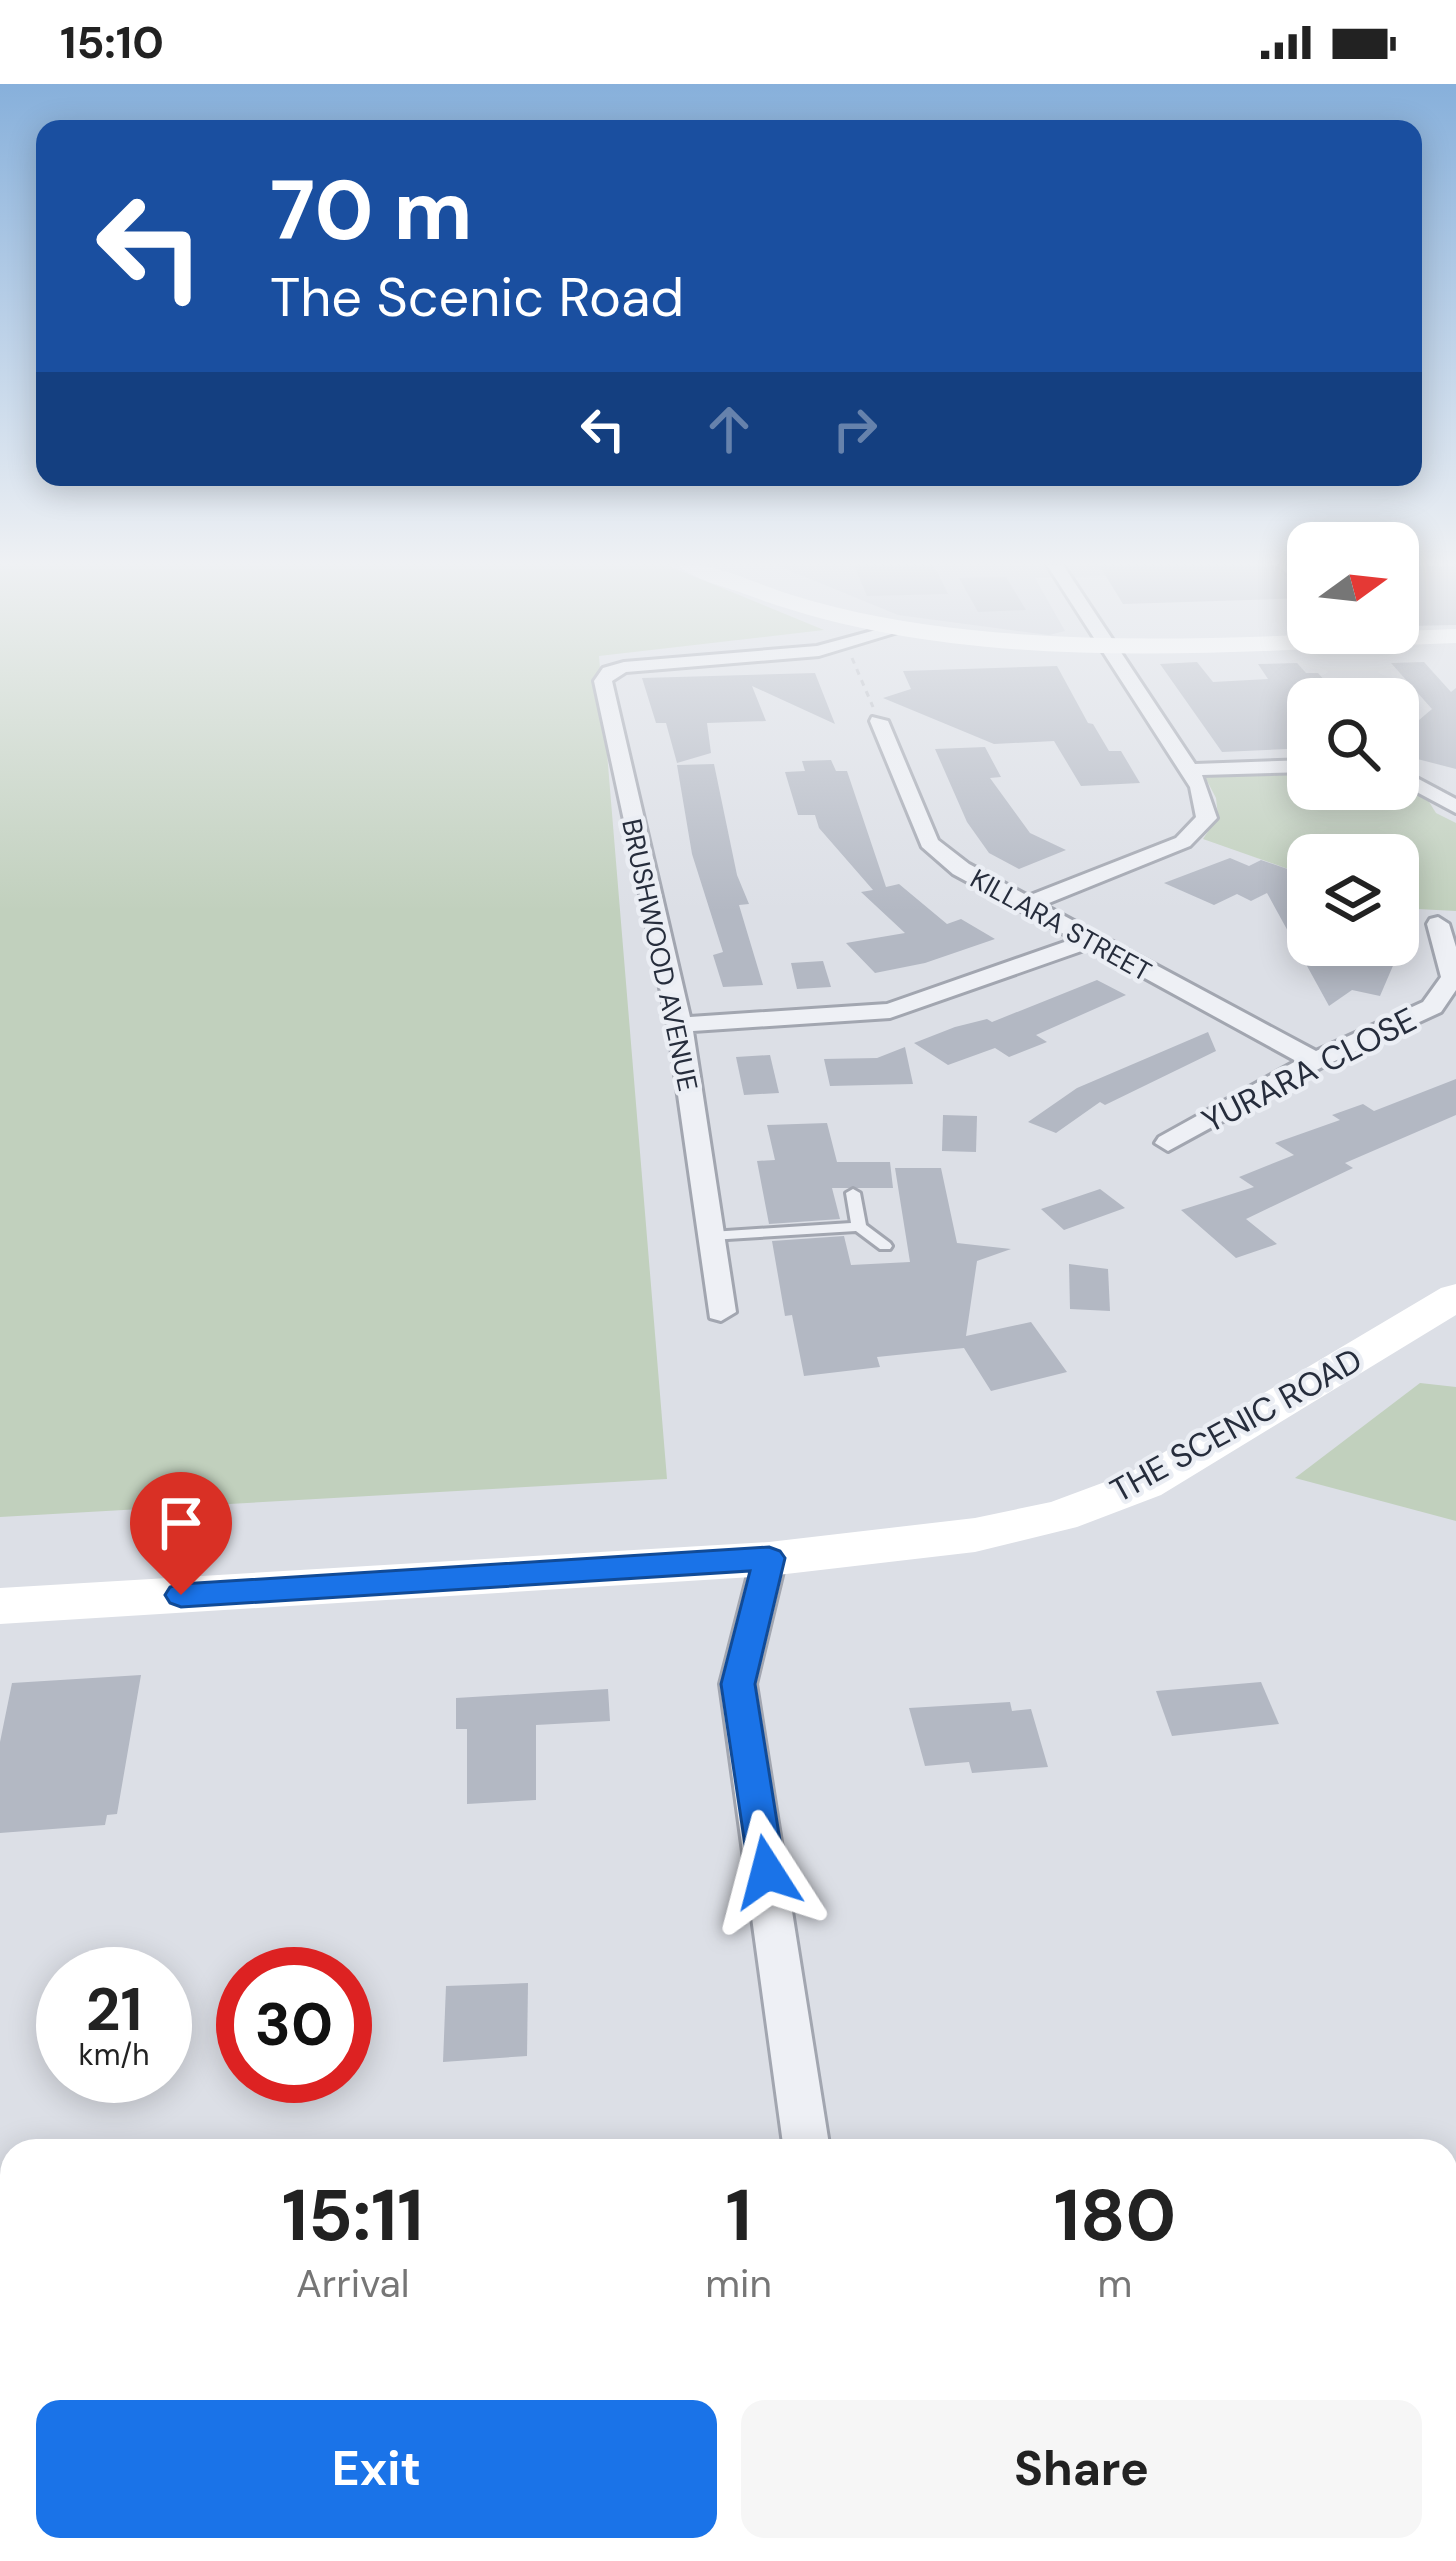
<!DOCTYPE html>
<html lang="en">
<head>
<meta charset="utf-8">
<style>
	:root { --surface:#fff; --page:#f6f6f6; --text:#222; --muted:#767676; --accent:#1a73e8 }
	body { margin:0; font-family:"DM Sans",sans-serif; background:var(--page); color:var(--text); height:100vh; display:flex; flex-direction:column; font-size:45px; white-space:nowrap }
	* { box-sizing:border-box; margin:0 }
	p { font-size:39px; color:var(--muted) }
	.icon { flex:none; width:66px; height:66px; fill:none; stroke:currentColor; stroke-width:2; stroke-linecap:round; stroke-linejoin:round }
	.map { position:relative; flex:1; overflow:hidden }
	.drawer { position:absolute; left:0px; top:2055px; width:1458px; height:423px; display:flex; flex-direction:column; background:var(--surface); border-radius:36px 36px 0 0; box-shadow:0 6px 30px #0003 }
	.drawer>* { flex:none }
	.guide { position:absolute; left:36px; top:36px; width:1386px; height:366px; border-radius:24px; box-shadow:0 6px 30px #0003; background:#1a4fa0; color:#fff; overflow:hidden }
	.needle { width:78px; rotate:75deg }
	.fabs { position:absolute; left:1287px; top:438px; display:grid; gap:24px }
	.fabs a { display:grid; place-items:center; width:132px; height:132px; border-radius:24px; background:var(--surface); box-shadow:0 6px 30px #0003; font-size:60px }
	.speed { position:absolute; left:36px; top:1863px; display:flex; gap:24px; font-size:60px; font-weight:700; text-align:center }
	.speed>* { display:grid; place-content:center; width:156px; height:156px; border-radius:50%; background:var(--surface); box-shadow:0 6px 30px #0003; line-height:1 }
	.speed small { font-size:30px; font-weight:400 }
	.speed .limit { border:18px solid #d22; background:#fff; color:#111 }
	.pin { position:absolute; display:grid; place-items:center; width:102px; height:102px; color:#fff; margin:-123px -51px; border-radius:50% 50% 50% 0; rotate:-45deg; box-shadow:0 0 12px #0007 }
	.pin .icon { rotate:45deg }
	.me { position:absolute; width:132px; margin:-66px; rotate:351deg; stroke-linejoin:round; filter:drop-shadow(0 0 9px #0008) }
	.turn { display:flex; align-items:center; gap:42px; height:252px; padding:0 36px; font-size:54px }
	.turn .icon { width:156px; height:156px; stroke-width:2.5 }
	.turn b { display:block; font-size:84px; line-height:102px }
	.lanes { display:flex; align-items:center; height:114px; padding:0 36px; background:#0003; justify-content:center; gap:60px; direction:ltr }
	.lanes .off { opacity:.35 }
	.eta { display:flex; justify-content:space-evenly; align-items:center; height:204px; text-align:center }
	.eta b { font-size:72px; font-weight:700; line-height:84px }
	.action { display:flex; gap:24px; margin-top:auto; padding:24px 36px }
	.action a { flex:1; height:138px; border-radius:24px; background:var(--accent); color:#fff; font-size:48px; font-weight:700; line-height:138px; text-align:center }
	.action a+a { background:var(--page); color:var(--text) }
	.status { display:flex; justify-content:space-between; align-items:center; height:84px; padding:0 60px; background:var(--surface); direction:ltr }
	.status svg { height:33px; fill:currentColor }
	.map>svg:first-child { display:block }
</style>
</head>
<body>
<div class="status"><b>15:10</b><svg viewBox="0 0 49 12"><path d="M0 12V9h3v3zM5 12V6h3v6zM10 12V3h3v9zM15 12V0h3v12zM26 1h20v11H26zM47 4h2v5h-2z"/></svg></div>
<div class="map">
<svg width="1456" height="2477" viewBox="0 0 1456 2477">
	<rect width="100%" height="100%" fill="#dcdfe6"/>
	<path fill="#caced8" d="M776,481H1308V503L1290,487L1035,494L1065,547L1049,551L898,531Z"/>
	<g fill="#c1d0bd">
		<path d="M0,481H666L824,546L599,572L667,1395L0,1433Z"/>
		<path d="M1308,687V705H1398V697L1426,713L1436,729L1456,739V827L1398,824V771H1308V792L1203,755L1218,732L1216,714L1205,693Z"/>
		<path d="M1420,1299L1456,1303V1437L1295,1394Z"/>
		<path d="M1456,2280V2477H901L900,2466H1446V2281Z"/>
	</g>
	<g fill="#b3b8c3">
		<path d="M854,481H934L948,510L867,512Z"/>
		<path d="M1099,481H1274L1307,514L1123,520Z"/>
		<path d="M1456,481V541L1406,542L1398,534V482Z"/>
		<path d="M1006,493L1026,526L978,528L959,494Z"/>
		<path d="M1197,578L1213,598L1268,595L1258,580L1297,579L1306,589H1318L1339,613L1308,614V664L1222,668L1160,580Z"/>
		<path d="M1424,578L1451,608L1456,604V685L1398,670V654L1432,625L1391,579Z"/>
		<path d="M1057,582L1088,639L1093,640L1109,667H1121L1140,699L1081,702L1054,657L994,660L883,614L911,605L903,587Z"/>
		<path d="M815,589L835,640L752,602L766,637L707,639L711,669L677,679L666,639H656L642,594Z"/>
		<path d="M985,663L1001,693L990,694L1030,749L1066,766L1019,785L989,769L967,738L935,665Z"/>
		<path d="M831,676L836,687H847L886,803L899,800L947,840L961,835L995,855L925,879L875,889L846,859L905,849L861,808L873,806L819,744L815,731H798L785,688L805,687L802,677Z"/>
		<path d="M714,680L737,791L749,820L739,821L763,901L723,903L713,871L723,868L692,770L677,681Z"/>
		<path d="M1230,774L1249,782L1261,776L1308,792V861H1362L1369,873L1395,877L1380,912L1352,906L1329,922L1267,809L1251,817L1237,810L1214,821L1164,799Z"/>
		<path d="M823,877L831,903L797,905L791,879Z"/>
		<path d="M1097,896L1126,911L1036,951L1047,958L1009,973L995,964L948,981L914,959L955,943L987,935L992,938Z"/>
		<path d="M1208,948L1216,967L1105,1021L1100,1018L1056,1049L1028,1038L1077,1004Z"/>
		<path d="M905,963L913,1000L830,1002L824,975L877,974Z"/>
		<path d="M770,971L779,1009L744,1011L736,973Z"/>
		<path d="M1456,995V1031L1345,1079L1353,1084L1246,1135L1277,1160L1236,1174L1181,1126L1254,1103L1239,1093L1294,1071L1275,1059L1340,1036L1332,1031L1363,1020L1374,1027Z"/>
		<path d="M943,1031L977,1032L976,1068L942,1067Z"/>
		<path d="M827,1039L837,1078H890L893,1104H832L840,1135L769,1140L757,1077L775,1076L767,1041Z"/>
		<path d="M895,1084H941L957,1159L1011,1165L977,1177L966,1252L1031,1238L1067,1288L991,1307L964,1264L877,1273L880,1283L804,1292L792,1231L785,1232L772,1157L844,1152L851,1181L910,1178Z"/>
		<path d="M1100,1105L1125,1124L1064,1146L1041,1125Z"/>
		<path d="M1069,1180L1108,1185L1110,1227L1070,1225Z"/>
		<path d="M141,1591L117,1730L107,1731L105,1741L0,1749V1658L12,1599Z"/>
		<path d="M1261,1598L1279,1640L1172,1652L1156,1607Z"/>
		<path d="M608,1605L610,1637L536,1641V1716L467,1720V1645H456V1614Z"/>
		<path d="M1010,1618L1012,1627L1031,1625L1048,1683L972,1689L969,1678L925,1682L909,1624Z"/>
		<path d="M528,1899L527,1972L443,1978L446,1902Z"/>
	</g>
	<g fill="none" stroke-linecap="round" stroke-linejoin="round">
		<g stroke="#a2a6b0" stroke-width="6">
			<g id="service">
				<path d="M1278,481H1286L1308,503V510Z"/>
				<path d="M853,1105L860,1109L866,1141L890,1159L892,1162L890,1165H880L856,1147L711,1156L704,1152L711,1148L851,1139L846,1109Z"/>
			</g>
		</g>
		<g stroke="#a2a6b0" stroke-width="6">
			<g id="minor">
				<path d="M1047,481H1063L1195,680L1308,676V688L1202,691L1217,734L1190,762L1044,821L1316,967L1423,918L1441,893L1427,840L1430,835L1438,833L1449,840L1456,863V906L1441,928L1324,982L1168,1067L1155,1059L1159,1053L1296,977L1090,864L890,934L693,947L736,1228L721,1237L710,1234L668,941L594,597L603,584L624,578L817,562L898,540V548L819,572L626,588L612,597L690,933L887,920L1073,855L953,790L922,763L870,637L872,633L888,637L938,756L969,780L1028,812L1176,754L1196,733L1190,703Z"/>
				<path d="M1398,684L1456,715V729L1398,698Z"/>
				<path d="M769,1463L781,1466L786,1475L756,1600L830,2067H784L720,1600L752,1475L757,1466Z"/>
				<rect x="816" y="2466" width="52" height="11"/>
			</g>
		</g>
		<path stroke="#babdc5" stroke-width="3" stroke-dasharray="6 6" stroke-linecap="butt" d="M852,574L873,623"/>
		<use href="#service" fill="#eef0f5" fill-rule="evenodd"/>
		<use href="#minor" fill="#eef0f5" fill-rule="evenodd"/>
		<g fill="#fff" fill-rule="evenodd">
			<path d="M678,481C719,479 752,499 792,511C850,529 911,540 972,546C1132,563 1299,550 1456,545V559C1221,567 969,594 745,510C724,502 694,496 678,481Z"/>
			<path d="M1456,1200V1231L1161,1411L1077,1443L975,1468L769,1492L0,1540V1504L769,1458L975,1434L1051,1418L1129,1389L1441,1204Z"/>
		</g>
	</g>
	<linearGradient id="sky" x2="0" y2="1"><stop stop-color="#87b0db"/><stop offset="0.58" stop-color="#eff1f4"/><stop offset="1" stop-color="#eff1f4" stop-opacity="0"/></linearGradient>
	<rect width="1456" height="827" fill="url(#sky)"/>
	<path fill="#1a73e8" stroke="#114b97" stroke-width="3" d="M769,1463L780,1467L785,1474L755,1600L785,1788L780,1799L767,1803L754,1799L749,1788L721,1600L750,1487L181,1523L170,1519L165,1511L170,1503L181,1500Z"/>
	<g text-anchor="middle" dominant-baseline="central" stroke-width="9" stroke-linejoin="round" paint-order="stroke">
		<g font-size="27" fill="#262d3c" stroke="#ebeef4">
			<text transform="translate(1061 841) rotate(29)">KILLARA STREET</text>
			<text transform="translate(660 871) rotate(78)">BRUSHWOOD AVENUE</text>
		</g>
		<g font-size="33" fill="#262d3c" stroke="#ebeef4">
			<text transform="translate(1309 986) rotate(-27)">YURARA CLOSE</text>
			<text transform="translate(1236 1341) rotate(-29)">THE SCENIC ROAD</text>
		</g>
	</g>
</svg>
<div class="fabs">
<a><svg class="needle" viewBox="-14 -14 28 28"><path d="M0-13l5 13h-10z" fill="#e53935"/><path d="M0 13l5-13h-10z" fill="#767676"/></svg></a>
<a><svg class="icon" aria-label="search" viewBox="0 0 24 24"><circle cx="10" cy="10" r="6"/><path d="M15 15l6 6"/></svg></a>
<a><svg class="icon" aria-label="layers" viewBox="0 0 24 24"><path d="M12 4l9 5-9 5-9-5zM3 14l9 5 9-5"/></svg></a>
</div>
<div class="speed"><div>21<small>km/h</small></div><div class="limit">30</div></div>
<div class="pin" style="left:181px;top:1511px;background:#d93025"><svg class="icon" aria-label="arrive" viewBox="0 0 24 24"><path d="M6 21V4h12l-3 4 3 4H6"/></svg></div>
<svg class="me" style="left:767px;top:1788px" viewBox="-20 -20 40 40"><path d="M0-17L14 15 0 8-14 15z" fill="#1a73e8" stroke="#fff" stroke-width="4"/></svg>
<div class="guide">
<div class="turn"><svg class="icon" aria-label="left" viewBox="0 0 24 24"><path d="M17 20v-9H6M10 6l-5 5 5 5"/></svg><div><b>70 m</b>The Scenic Road</div></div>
<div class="lanes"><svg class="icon" aria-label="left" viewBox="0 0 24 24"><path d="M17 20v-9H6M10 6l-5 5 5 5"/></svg><svg class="icon off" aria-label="ahead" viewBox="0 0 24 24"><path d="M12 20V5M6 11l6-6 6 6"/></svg><svg class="icon off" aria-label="right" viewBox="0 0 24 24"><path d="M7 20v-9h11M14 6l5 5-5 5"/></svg></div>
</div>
<section class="drawer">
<div class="eta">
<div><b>15:11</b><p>Arrival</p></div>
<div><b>1</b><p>min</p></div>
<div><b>180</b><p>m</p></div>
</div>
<div class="action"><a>Exit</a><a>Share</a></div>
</section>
</div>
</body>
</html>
